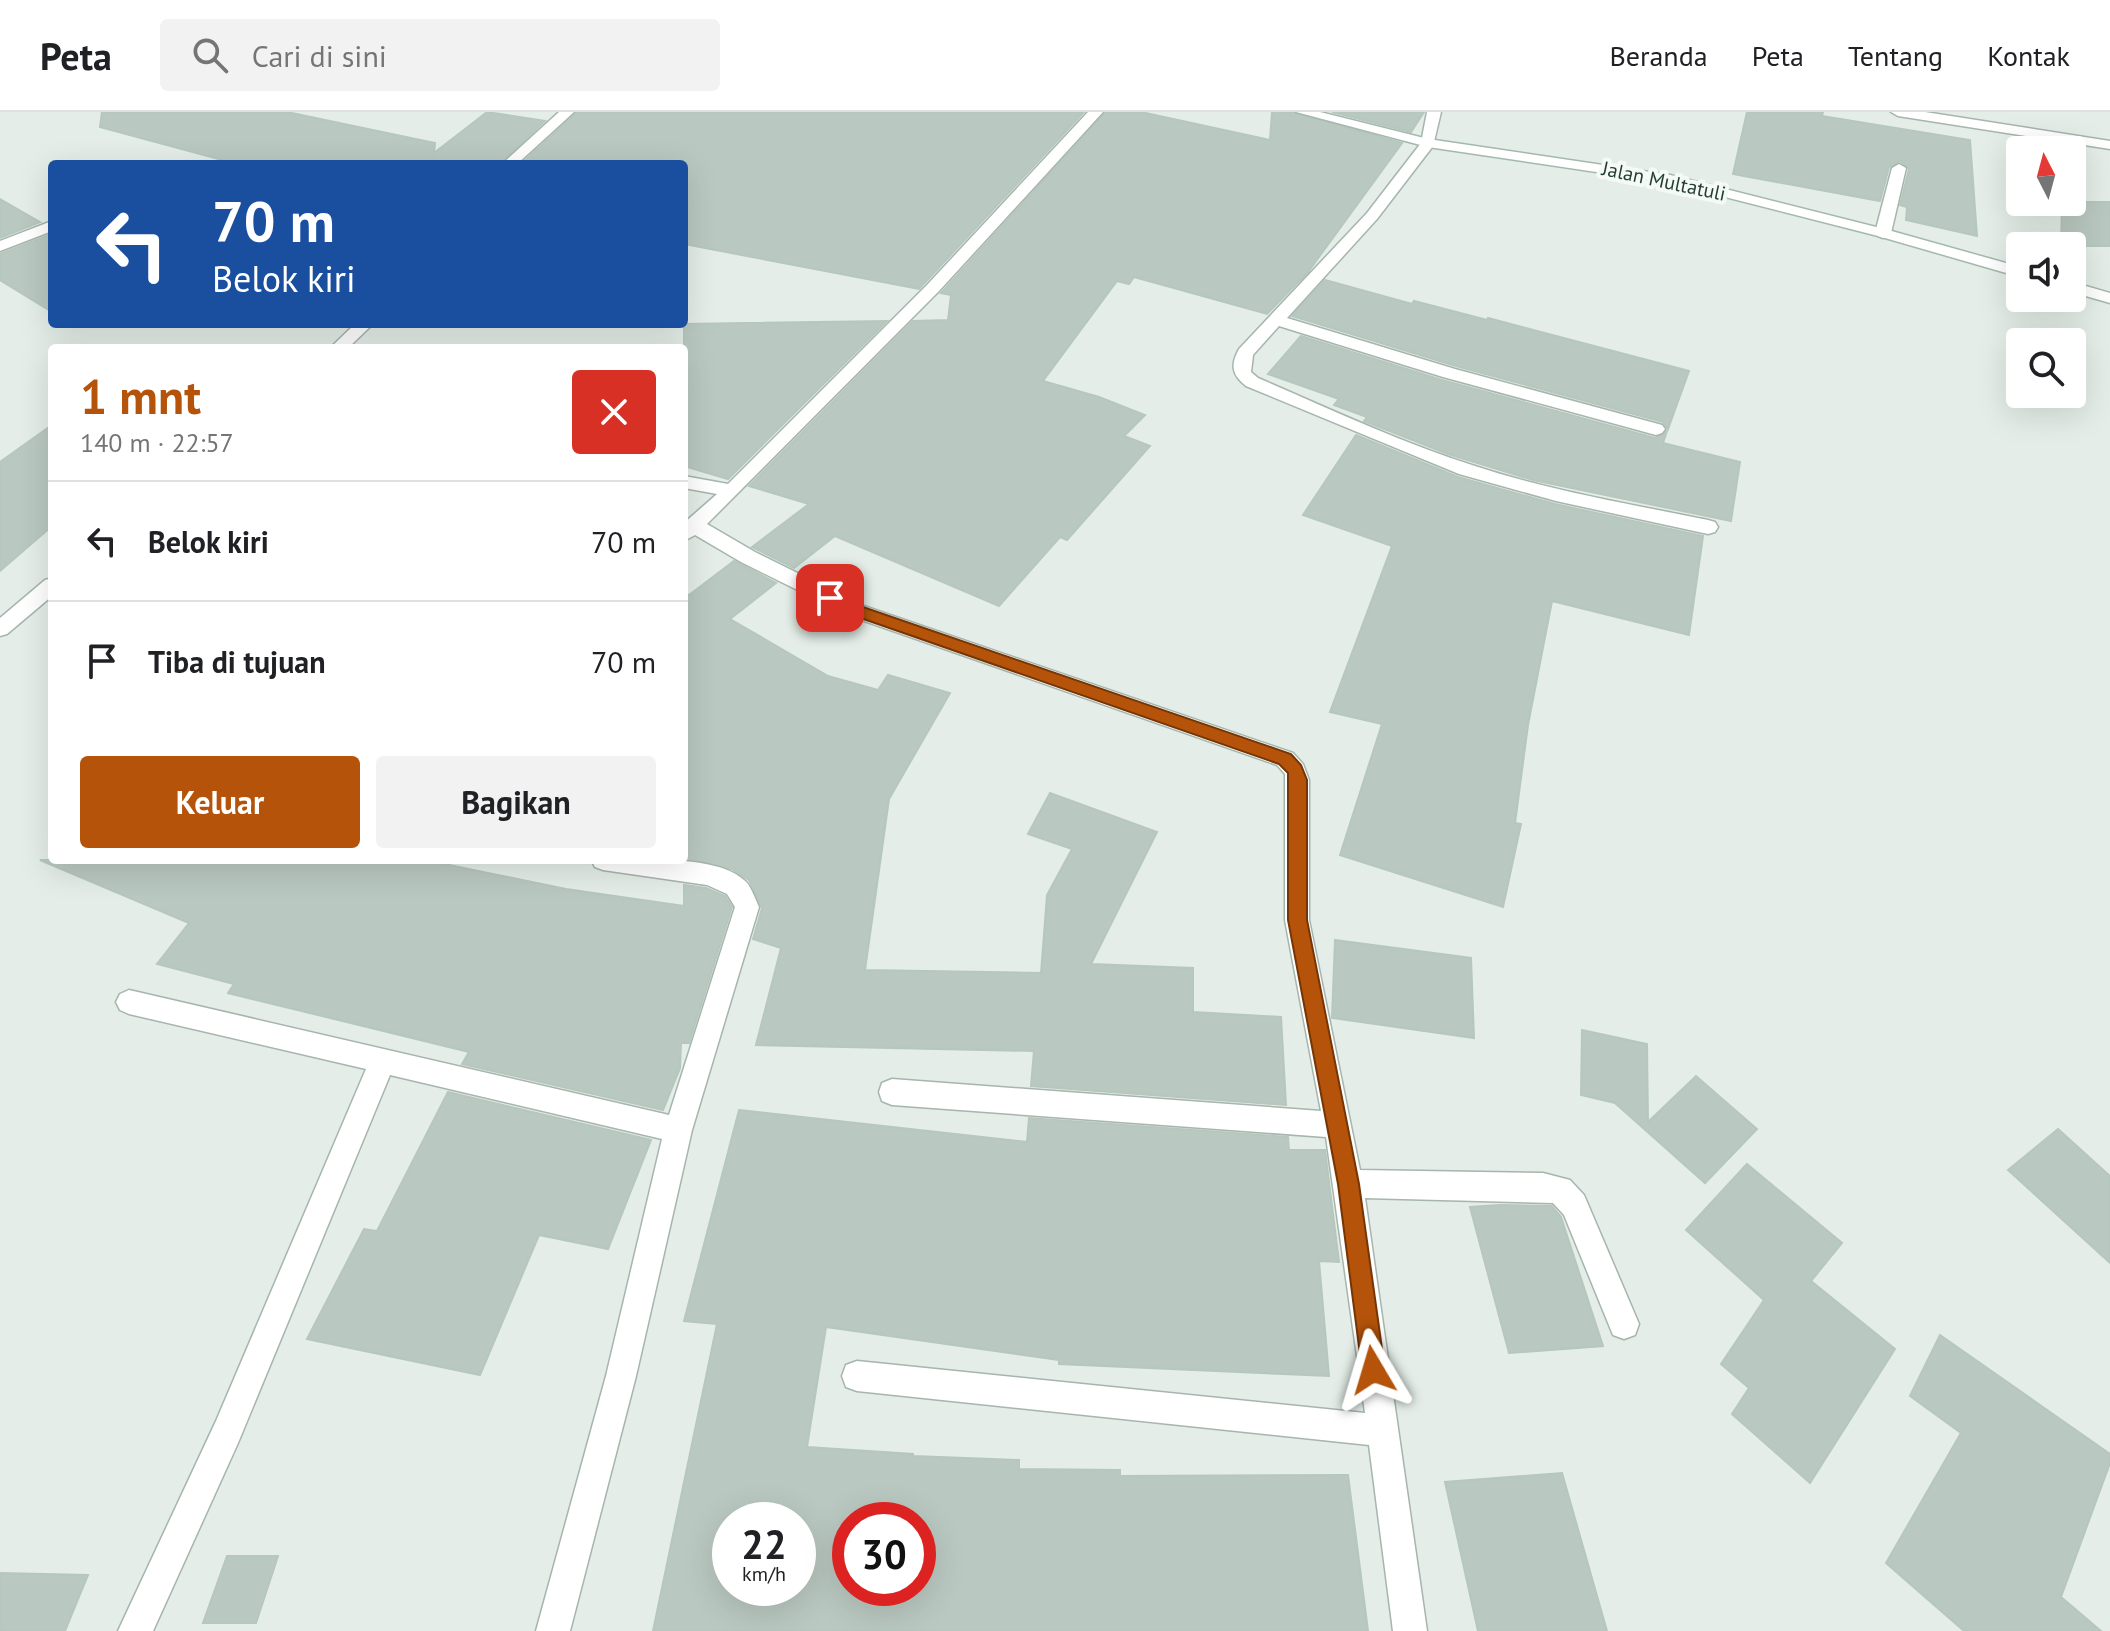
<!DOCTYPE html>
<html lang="id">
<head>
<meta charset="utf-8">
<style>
	:root { --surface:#fff; --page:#f2f2f2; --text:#202124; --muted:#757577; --line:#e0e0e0; --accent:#b45309 }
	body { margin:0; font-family:"PT Sans",sans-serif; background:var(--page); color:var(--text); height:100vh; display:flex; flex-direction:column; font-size:30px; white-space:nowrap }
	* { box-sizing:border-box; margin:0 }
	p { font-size:26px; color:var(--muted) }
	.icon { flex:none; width:44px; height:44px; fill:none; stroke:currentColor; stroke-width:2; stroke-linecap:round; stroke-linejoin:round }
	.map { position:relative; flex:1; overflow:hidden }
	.details { position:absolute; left:48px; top:232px; width:640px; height:520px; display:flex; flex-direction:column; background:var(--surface); border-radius:8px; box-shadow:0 8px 32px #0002 }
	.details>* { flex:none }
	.guide { position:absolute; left:48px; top:48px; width:640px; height:168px; border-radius:8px; box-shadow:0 8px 32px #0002; background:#1a4fa0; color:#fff; overflow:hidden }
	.needle { width:52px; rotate:354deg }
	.tools { position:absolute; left:2006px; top:24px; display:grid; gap:16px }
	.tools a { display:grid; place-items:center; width:80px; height:80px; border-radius:8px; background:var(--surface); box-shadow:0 8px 32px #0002; font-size:40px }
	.speed { position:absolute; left:712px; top:1390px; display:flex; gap:16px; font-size:40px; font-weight:700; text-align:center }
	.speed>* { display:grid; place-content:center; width:104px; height:104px; border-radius:50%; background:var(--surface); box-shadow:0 8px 32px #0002; line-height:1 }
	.speed small { font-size:20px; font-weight:400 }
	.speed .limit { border:12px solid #d22; background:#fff; color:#111 }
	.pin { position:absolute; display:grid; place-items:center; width:68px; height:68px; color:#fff; margin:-34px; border-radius:16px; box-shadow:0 4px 12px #0006 }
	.me { position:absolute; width:88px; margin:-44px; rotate:353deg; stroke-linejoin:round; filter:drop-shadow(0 0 6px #0008) }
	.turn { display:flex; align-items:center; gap:28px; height:168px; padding:0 32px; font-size:36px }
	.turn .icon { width:104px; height:104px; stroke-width:2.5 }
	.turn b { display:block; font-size:56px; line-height:68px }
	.round { display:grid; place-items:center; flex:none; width:84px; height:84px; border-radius:8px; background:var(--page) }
	.overview { display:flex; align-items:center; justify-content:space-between; height:136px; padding:0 32px }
	h1 { font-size:48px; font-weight:700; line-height:60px; color:var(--accent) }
	.button { display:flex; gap:16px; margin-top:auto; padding:16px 32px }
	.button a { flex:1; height:92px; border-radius:8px; background:var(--accent); color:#fff; font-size:32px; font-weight:700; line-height:92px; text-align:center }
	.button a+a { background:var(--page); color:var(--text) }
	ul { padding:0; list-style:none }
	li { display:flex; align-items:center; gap:24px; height:120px; padding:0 32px; border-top:2px solid var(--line) }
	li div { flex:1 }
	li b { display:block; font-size:30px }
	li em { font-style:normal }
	header { display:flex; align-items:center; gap:48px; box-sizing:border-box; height:112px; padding:0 40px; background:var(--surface); border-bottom:2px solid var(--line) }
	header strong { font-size:38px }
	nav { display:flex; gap:44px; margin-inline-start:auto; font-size:28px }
	.search { width:560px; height:72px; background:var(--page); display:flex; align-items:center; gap:20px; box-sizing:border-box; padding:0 28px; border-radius:8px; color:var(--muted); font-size:30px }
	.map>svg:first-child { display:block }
</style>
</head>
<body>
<header>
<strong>Peta</strong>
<div class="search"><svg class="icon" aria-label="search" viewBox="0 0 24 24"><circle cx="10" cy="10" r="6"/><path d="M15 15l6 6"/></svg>Cari di sini</div>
<nav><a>Beranda</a><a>Peta</a><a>Tentang</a><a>Kontak</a></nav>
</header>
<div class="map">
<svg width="2110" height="1519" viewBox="0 0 2110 1519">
	<rect width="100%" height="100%" fill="#e4ede7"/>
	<g fill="#b9c8c0" stroke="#b6c7bd" stroke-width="2" fill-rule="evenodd">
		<path d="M102,0H287L435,31L434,41L487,0L545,9L499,52H237L100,15Z"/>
		<path d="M577,0H1084L919,177L684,132V52H521Z"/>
		<path d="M1106,0H1141L1270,28L1272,0H1293L1402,31L1308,160L1267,202L1134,165L1129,172L1117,169L1043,269L1099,285L1145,303L1124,324L1150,334L1067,428L1060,425L999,494L835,424L794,456L752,435L809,392L749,374L913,209L948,208L951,183L941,181Z"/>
		<path d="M1332,0H1424L1411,20Z"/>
		<path d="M1747,0H1823L1822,4L1970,28L1977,124L1906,108L1907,95L1900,93L1909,57L1900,49L1889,55L1880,89L1733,62Z"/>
		<path d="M0,87L40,110L0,126Z"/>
		<path d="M2062,90H2110V134H2061Z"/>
		<path d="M52,122V200L0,168V142Z"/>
		<path d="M1325,168L1412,192L1414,189L1487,208L1488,206L1689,259L1668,317L1663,310L1456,254L1292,204Z"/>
		<path d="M887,209L728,367L684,354V212Z"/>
		<path d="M1301,224L1442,268L1655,326L1667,319L1663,331L1740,350L1731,409L1533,368L1448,342L1364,309L1367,305L1334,293L1339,287L1268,262Z"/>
		<path d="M52,313V414L0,459V350Z"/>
		<path d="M1356,323L1458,365L1555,392L1703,424L1689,523L1552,489L1528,613L1515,711L1521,712L1503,795L1340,743L1382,612L1330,600L1392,434L1303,403Z"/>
		<path d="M734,449L776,471L730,507L828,564L878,578L888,563L950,581L889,687L865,858L1041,861L1047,783L1072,737L1028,722L1050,681L1157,720L1091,852L1193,856V900L1281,905L1286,993L1031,974L1034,939L756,933L781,836L753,827L762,796L749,768L732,757L684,746V480L689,483Z"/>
		<path d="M40,748H425L566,777L684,794V773L706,776L725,784L732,795L689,931H681L680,956L663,998L462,952L469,940L228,881L234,872L157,852L189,811Z"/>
		<path d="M1335,828L1471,846L1474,926L1332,906Z"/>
		<path d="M1582,918L1647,932L1648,1010L1696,964L1757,1017L1705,1071L1615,991L1581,983Z"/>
		<path d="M448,980L651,1028L608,1137L539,1123L480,1263L307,1227L364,1117L377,1119Z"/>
		<path d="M739,998L1027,1030L1029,1006L1288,1025L1289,1038H1325L1339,1150L1319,1149L1329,1264L1059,1252V1248L826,1215L807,1335L913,1342V1344L1019,1348V1357L1120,1358V1364L1348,1363L1368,1519H653L717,1212L684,1209ZM730,1408H798V1476H730ZM850,1408H918V1476H850Z"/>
		<path d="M2058,1017L2110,1064V1151L2008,1058Z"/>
		<path d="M1747,1052L1842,1131L1811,1169L1895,1237L1810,1371L1732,1302L1749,1276L1721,1252L1764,1188L1686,1118Z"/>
		<path d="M1500,1093L1552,1094L1561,1105L1603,1234L1509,1241L1470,1095Z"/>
		<path d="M1940,1223L2110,1342V1351L2061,1485L2101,1519H1964L1886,1451L1961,1321L1910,1284Z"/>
		<path d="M1562,1361L1607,1519H1478L1445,1370Z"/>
		<path d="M227,1444H278L256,1511H203Z"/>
		<path d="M0,1461L88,1463L65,1519H0Z"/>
	</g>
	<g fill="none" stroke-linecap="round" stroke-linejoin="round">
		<g stroke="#a6b5ad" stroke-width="3">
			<g id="minor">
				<path d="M559,0H574L517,52H502Z"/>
				<path d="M1088,0H1103L939,179L707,412L755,440L864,494L1293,641L1303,652L1309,668V808L1360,1058L1543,1061L1570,1068L1584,1083L1639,1212L1635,1223L1624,1227L1613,1223L1564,1103L1553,1091L1365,1086L1427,1519H1393L1369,1333L857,1279L846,1275L842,1264L846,1253L857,1249L1365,1301L1326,1025L892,993L882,989L879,980L882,971L892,967L1321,999L1285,808V662L1277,653L850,504L741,450L695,423L684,429V411L717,382L684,376V364L728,372L927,173Z"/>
				<path d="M1427,0H1441L1433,34L1377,107L1287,206L1455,257L1662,313L1665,317L1662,321L1656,323L1443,265L1279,214L1253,243L1251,260L1258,266C1330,297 1400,330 1475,354C1551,379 1630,392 1708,408L1715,410L1718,415L1715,420L1708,422L1556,389L1459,362L1246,274C1232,263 1230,253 1239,237L1367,101L1421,31Z"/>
				<path d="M1891,0H1925L2110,29V37L1898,4Z"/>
				<path d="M1899,52L1906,56L1891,121L1883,126L1878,124L1875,121L1892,56Z"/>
				<path d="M52,109V119L0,139V129Z"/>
				<path d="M355,212H373L348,236H330Z"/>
				<path d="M52,466V484L7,522L0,524V506L45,468Z"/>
				<path d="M591,748C629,748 715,741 744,768C751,773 755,787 759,795L692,1018L636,1264L570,1519H536L606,1264L662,1027L390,963L238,1331L153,1519H118L216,1309L366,957L129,902L120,898L116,890L120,882L129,878L669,1003L735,795L727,782L707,773L603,758L595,755Z"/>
			</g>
		</g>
		<g stroke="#a3b9ad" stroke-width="3">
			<g id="secondary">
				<path d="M1296,0H1320L1428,27L1670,63L1888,118L2020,155V165L1878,124L1670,71L1428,35Z"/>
				<path d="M2072,170L2110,181V191L2072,180Z"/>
			</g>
		</g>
		<use href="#minor" fill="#fff" fill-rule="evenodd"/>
		<use href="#secondary" fill="#fff" fill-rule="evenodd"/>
	</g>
	<path fill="#b45309" stroke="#753606" stroke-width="2" d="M830,481L863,495L1291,642L1301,653L1307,668V808L1359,1072L1385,1258L1382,1266L1373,1269L1365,1266L1362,1258L1338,1072L1288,808V661L1279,652L852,503L824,490L822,486Z"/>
	<g text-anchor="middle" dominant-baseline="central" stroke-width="8" stroke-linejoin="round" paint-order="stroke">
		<g font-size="20" fill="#233f32" stroke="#f5faf6">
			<text transform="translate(1664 69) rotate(12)">Jalan Multatuli</text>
		</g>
	</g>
</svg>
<div class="tools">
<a><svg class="needle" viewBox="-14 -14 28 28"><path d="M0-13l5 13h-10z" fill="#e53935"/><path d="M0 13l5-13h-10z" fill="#757577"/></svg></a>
<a><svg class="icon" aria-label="sound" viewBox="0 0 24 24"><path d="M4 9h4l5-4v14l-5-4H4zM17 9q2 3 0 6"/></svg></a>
<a><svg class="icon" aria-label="search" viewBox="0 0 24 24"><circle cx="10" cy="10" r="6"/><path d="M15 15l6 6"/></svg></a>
</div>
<div class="speed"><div>22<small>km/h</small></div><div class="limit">30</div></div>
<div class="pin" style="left:830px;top:486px;background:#d93025"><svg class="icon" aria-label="arrive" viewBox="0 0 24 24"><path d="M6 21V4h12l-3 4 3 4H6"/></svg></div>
<svg class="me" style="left:1373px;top:1258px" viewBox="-20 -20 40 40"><path d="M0-17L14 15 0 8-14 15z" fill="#b45309" stroke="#fff" stroke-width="4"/></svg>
<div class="guide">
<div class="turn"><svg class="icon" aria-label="left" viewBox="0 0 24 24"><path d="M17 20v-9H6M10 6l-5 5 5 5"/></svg><div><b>70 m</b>Belok kiri</div></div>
</div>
<section class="details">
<div class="overview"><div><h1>1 mnt</h1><p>140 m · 22:57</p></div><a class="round" style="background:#d93025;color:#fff"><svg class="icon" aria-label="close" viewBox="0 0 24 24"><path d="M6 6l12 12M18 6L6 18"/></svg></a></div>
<ul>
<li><svg class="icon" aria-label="left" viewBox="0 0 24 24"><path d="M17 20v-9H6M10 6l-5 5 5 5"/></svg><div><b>Belok kiri</b></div><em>70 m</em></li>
<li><svg class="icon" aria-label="arrive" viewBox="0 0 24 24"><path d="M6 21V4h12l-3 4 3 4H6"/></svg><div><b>Tiba di tujuan</b></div><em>70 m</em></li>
</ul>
<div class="button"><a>Keluar</a><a>Bagikan</a></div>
</section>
</div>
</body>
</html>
